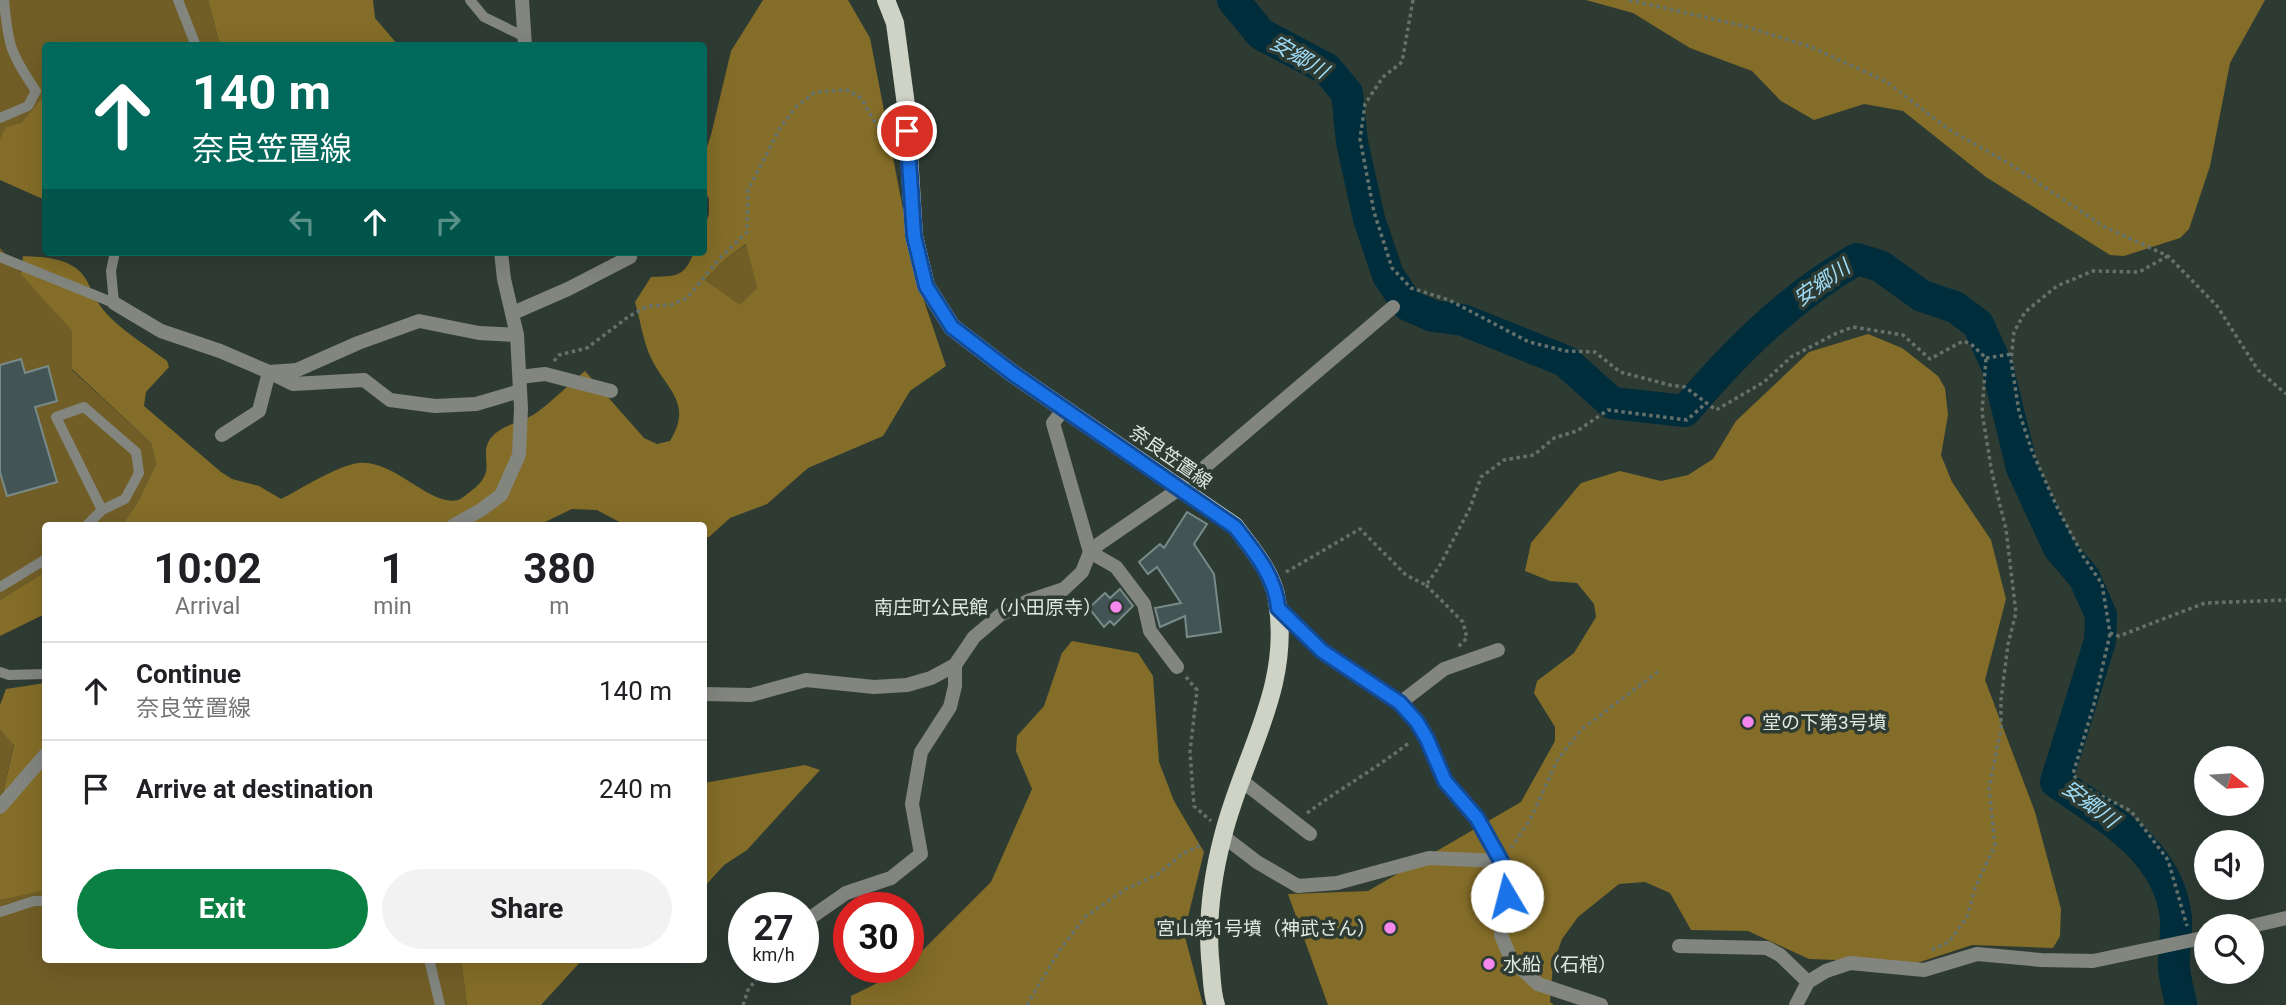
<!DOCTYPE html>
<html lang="en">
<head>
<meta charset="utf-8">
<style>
	:root { --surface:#fff; --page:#f2f2f2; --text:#202124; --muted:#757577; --line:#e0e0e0; --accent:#0b8043 }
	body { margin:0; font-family:Roboto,"Noto Sans JP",sans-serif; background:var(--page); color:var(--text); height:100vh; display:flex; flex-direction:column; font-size:26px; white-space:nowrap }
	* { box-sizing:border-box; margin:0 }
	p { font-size:23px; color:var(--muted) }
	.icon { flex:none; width:38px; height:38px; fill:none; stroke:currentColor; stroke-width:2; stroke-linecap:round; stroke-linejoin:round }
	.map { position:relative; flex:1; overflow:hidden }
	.drawer { position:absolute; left:42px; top:522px; width:665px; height:441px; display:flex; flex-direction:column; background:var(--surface); border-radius:7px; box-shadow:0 7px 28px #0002 }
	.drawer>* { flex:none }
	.banner { position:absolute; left:42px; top:42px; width:665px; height:214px; border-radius:7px; box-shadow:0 7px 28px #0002; background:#00695c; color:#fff; overflow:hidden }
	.needle { width:46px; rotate:107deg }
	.tools { position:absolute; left:2194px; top:746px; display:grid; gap:14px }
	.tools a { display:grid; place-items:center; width:70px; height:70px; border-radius:50%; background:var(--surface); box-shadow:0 7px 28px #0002; font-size:35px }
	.speed { position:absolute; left:728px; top:892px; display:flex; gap:14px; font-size:35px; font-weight:700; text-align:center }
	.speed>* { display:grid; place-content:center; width:91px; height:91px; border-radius:50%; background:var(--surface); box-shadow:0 7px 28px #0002; line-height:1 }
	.speed small { font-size:18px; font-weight:400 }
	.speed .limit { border:10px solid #d22; background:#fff; color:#111 }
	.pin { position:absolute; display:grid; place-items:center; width:60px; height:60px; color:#fff; margin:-30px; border:4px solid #fff; border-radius:50%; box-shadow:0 2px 7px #0007 }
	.me { position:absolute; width:77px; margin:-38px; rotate:352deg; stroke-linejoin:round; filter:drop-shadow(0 0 5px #0008) }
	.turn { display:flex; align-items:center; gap:24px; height:147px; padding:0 35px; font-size:32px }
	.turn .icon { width:91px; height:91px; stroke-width:2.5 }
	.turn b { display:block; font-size:49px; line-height:60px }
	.lanes { display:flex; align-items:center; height:66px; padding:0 35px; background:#0003; justify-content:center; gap:35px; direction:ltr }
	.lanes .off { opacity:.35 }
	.eta { display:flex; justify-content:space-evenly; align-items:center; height:119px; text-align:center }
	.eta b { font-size:42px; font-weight:700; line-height:49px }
	.action { display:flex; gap:14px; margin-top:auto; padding:14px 35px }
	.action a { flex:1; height:80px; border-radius:42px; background:var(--accent); color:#fff; font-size:28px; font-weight:700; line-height:80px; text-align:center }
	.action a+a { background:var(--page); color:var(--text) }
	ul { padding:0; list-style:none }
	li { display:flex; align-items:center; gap:21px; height:98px; padding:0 35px; border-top:2px solid var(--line) }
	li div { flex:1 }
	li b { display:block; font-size:26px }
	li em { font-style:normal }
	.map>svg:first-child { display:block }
</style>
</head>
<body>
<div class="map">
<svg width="2286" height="1005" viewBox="0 0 2286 1005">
	<rect width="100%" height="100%" fill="#2e3b33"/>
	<g fill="#715e27">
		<path d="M0,0H208L220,45L46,46L45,94L21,123L0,139Z"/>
		<path d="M747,244L757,288L740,306L705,280L725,259Z"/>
		<path d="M0,248L72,331V370L151,443L156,464L138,502L122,525H46L45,572L0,600Z"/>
		<path d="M0,730L14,744L0,806Z"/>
		<path d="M40,889L45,890L46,959H461L467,1005H0V900Z"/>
	</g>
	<g fill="#846d28" fill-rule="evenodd">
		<path d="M208,0H373L375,18L398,45H220Z"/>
		<path d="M763,0H848L870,38L916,277L946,366L910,391L883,436L808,468L767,504L730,518L709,537L704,538V525H625L597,510L572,509L545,522L544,525H122L138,502L156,464L151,443L72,369V331L21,274L23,256C46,257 75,258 87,281C96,299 98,306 114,321C130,336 150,348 167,361L169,367L146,392L144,406L221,472L232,479L259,486L281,499C301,489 338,465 359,463C394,459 430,507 458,500C462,499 467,494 471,491C499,471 478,457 490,439C501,424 522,423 536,413C553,401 569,384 585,371L644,438L657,444L670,441C694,402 665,389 650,356C643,340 640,319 635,302L651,277C676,276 684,278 694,252H704V228L709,214V199L704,189V156L711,135L731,51ZM746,244L757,288L740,305L705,280L725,259Z"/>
		<path d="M1586,0H2265L2230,63L2210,166L2189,229L2180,238L2124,256L2110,255L1986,177L1903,111L1864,104L1814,120L1781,101L1752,71L1690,48L1633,13Z"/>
		<path d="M45,94V200L0,180V139L6,127L21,123Z"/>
		<path d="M1868,334L1902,348L1938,376L1945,388L1948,415L1941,455L1952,482L1991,540L2006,599L1985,680L2035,812L2061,909L2060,936L2053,948L1972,945L1917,963L1809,959L1748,931L1691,930L1670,893L1645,882L1619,884L1578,917L1562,939L1553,964L1550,1002L1554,1005H1328L1288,894L1368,891L1521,802L1555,741V727L1534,693L1537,681L1574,653L1596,617L1594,604L1577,583L1550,581L1525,571L1531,543L1581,483L1620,471L1661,481L1688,475L1713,459L1736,421L1809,352Z"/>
		<path d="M45,572V614L0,636V600Z"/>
		<path d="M1072,641L1138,653L1153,676L1159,762L1174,801L1204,852L1184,933L1203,1005H851V996L908,968V965L991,882L1032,789L1016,751L1017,736L1044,706L1062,653Z"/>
		<path d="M45,683V890L0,900V806L14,745L0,730V705L6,689Z"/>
		<path d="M805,765L820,770L747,850L724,865L704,887V783Z"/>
		<path d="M461,959H583L541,1005H467Z"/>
	</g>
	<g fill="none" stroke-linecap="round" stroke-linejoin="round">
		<path stroke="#002d3c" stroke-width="32" d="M1233,0L1261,34L1327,69L1347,93L1352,142L1369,219L1388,275L1408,305L1433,316L1463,320L1565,361L1612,403L1685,411C1734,353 1790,297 1857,259L1880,266L1922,296L1955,307L1978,324L1997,366L2022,468L2059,548L2084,577L2101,615L2100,641L2056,782C2106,817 2170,851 2176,919C2177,935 2173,952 2174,968C2175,980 2179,993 2181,1005"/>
	</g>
	<g fill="#425453" stroke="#788b8a" stroke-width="2">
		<path d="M21,359L25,373L48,366L57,401L35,407L57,482L7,496L0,472V365Z"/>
		<path d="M1187,512L1207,524L1194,544L1214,574L1221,632L1187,637L1185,616L1160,627L1155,608L1181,603L1157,567L1148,574L1139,562L1160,544L1164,548Z"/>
		<path d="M1120,589L1133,606L1114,625L1110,621L1104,627L1089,608L1105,593L1110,598Z"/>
	</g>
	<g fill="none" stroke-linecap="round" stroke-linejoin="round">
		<g stroke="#65716a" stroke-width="3.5" stroke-dasharray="3.5 3.5" stroke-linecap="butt">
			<path d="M1413,0L1402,62L1383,77L1365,104L1360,139L1374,212L1392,268L1411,288L1449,300L1529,342L1566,351L1595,352L1620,372L1670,385L1685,387L1716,410L1764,382L1791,357L1835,334L1853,327L1903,335L1930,359L1963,341L1971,344L1986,358L1982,412L1992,473L2006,529L2016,613L2008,644L2001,700V729L1989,788L1995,845L1975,888L1967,917L1949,942L1931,950"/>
			<path d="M1629,0L1744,26L1811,47L1887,82L1948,129L2010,164L2103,226L2168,256L2217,306L2258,370L2286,394"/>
			<path d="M2168,256L2139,272L2093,271L2057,286L2025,312L2014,332L2011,360L2019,412L2032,451L2057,507L2083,556L2102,584L2110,633L2119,636L2205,603L2286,600"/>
			<path d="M1986,358L2012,354"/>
			<path d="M554,361L559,355L587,348L628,317L648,306L671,305L687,298L719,259L747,232L748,190L780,128L796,107L815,92L847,90L861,98L883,136L891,138"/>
			<path d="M1286,572L1360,529L1406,575L1426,585L1439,567L1470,508L1481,477L1504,460L1534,455L1554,438L1577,431L1608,410L1687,420L1706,403"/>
			<path d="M1426,585L1463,622L1467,638L1458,647"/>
			<path d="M2110,634L2094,704L2073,774L2080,785L2131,811L2168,860L2187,926"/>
			<path d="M1186,677L1197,690L1190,752L1194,806L1211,821"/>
			<path d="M1307,813C1341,788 1377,768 1410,742"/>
			<path d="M1511,848L1530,820L1558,759L1582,729L1659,671"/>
			<path d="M743,1005L748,990L765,968"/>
			<path d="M1027,1005L1059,951L1086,916L1126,889L1158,874L1182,854L1203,844"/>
		</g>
		<g stroke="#83857f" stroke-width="10">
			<path d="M178,0L196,46"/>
			<path d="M470,0L484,17L525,37"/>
			<path d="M0,118L28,106L36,91C10,53 8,45 4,0"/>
			<path d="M0,257L114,303L111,271L115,252"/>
			<path d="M87,525L102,510L56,417L84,407L136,452L139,473L125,499L102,510"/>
			<path d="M0,587L46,559"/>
			<path d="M0,672L9,675L46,674"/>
			<path d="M0,912L34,901H46"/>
			<path d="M429,959L440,1005"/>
		</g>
		<g stroke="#83857f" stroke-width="14">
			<path d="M522,0L525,46"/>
			<path d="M114,303L161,331L220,351L269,372L297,370L358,343L419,321L479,333L517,335"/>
			<path d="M513,313L568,289L630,257"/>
			<path d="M520,377L545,374L611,391"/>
			<path d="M1064,409L1053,423L1090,552L1116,567L1144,604L1150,631L1177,667"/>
			<path d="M222,435L259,411L269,372L293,384L364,380L390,400L435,406L476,404L520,391"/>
			<path d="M454,525L481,510L501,495L519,455L521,408L517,335L504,279L501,252"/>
			<path d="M1278,608L1322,651L1400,703L1417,722L1427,739L1445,781L1477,818L1508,875L1501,935L1511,959L1538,984L1601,1005"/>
			<path d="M704,694L751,695L806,680L874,687L907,685L931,678L955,665L974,637L1000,615L1028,601L1064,589L1082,572L1090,552L1099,544L1179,489L1393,307"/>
			<path d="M1400,703L1444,669L1498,650"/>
			<path d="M1242,781L1310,834"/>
			<path d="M0,807L46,754"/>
			<path d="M1223,836L1257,862L1298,886L1337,883L1429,858L1501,861"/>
			<path d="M803,923L846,893L891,878L921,854L912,804L921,752L950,707L955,686V665"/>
			<path d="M2252,926L2286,918"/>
			<path d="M1679,946L1767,948L1780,955L1808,982"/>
			<path d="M1796,1005L1808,982L1826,971L1850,963L1924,970L1977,954L2041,960L2093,961L2207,937"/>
		</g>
		<path stroke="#ced3c6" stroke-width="18" d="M886,0L895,23L906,105L914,236L926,286L952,327L1012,373L1235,526C1251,548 1273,572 1277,600C1292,688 1243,755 1223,836C1213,874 1207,919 1210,958C1212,973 1211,990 1216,1005"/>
	</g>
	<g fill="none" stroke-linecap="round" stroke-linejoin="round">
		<g stroke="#114b97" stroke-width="18">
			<path id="route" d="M907,131L914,236L926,286L952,327L1012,373L1235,527C1253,550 1276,577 1278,608L1322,651L1400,703L1417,722L1427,739L1445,781L1477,818L1501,861L1508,875L1507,896"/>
		</g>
		<use href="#route" stroke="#1a73e8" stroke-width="12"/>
	</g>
	<g fill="#f688ed" stroke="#2e3b33" stroke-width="2.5">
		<circle cx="1116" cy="607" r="7"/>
		<circle cx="1748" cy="722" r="7"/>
		<circle cx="1390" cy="928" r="7"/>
		<circle cx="1489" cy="964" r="7"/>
	</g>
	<g text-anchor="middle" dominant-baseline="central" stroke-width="7" stroke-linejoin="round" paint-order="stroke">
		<g font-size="19" fill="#dfe8e2" stroke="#2e3b33">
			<text transform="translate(1171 457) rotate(35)">奈良笠置線</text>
		</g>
		<g font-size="19" fill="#dfe8e2" stroke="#2e3b33" text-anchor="end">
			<text x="1102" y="607">南庄町公民館（小田原寺）</text>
			<text x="1762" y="722" text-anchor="start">堂の下第3号墳</text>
			<text x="1376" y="928">宮山第1号墳（神武さん）</text>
			<text x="1503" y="964" text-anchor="start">水船（石棺）</text>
		</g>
		<g font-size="21" font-style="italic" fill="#9fdcf7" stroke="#2e3b33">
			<text transform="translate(1299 57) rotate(31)">安郷川</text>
			<text transform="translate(1822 283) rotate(-35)">安郷川</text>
			<text transform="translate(2090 804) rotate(37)">安郷川</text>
		</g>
	</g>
</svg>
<div class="tools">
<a><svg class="needle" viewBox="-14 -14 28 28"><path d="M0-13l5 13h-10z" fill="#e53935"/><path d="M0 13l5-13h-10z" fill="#757577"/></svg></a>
<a><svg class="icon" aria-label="sound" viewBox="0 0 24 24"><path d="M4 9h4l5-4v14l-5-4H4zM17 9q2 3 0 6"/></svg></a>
<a><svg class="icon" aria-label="search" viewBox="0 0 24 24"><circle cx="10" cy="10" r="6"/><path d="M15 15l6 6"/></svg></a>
</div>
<div class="speed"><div>27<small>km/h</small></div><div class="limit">30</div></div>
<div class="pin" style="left:907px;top:131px;background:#d93025"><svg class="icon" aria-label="arrive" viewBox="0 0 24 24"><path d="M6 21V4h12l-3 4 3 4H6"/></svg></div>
<svg class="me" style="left:1507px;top:896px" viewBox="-20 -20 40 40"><circle r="19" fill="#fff"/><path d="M0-13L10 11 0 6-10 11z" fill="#1a73e8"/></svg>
<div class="banner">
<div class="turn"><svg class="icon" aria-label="ahead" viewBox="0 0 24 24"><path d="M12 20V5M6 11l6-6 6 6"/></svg><div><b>140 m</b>奈良笠置線</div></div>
<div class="lanes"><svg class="icon off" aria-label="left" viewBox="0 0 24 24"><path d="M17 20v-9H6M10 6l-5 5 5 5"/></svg><svg class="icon" aria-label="ahead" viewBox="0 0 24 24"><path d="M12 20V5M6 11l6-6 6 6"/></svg><svg class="icon off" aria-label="right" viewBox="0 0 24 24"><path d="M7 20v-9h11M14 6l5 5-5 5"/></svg></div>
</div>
<section class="drawer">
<div class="eta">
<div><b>10:02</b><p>Arrival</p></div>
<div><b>1</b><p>min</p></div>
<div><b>380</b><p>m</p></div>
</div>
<ul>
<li><svg class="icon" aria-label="ahead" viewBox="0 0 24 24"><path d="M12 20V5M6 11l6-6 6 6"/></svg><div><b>Continue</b><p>奈良笠置線</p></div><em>140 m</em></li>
<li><svg class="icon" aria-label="arrive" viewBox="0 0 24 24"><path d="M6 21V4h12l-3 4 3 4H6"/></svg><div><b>Arrive at destination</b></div><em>240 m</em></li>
</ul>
<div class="action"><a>Exit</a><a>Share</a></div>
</section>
</div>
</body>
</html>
